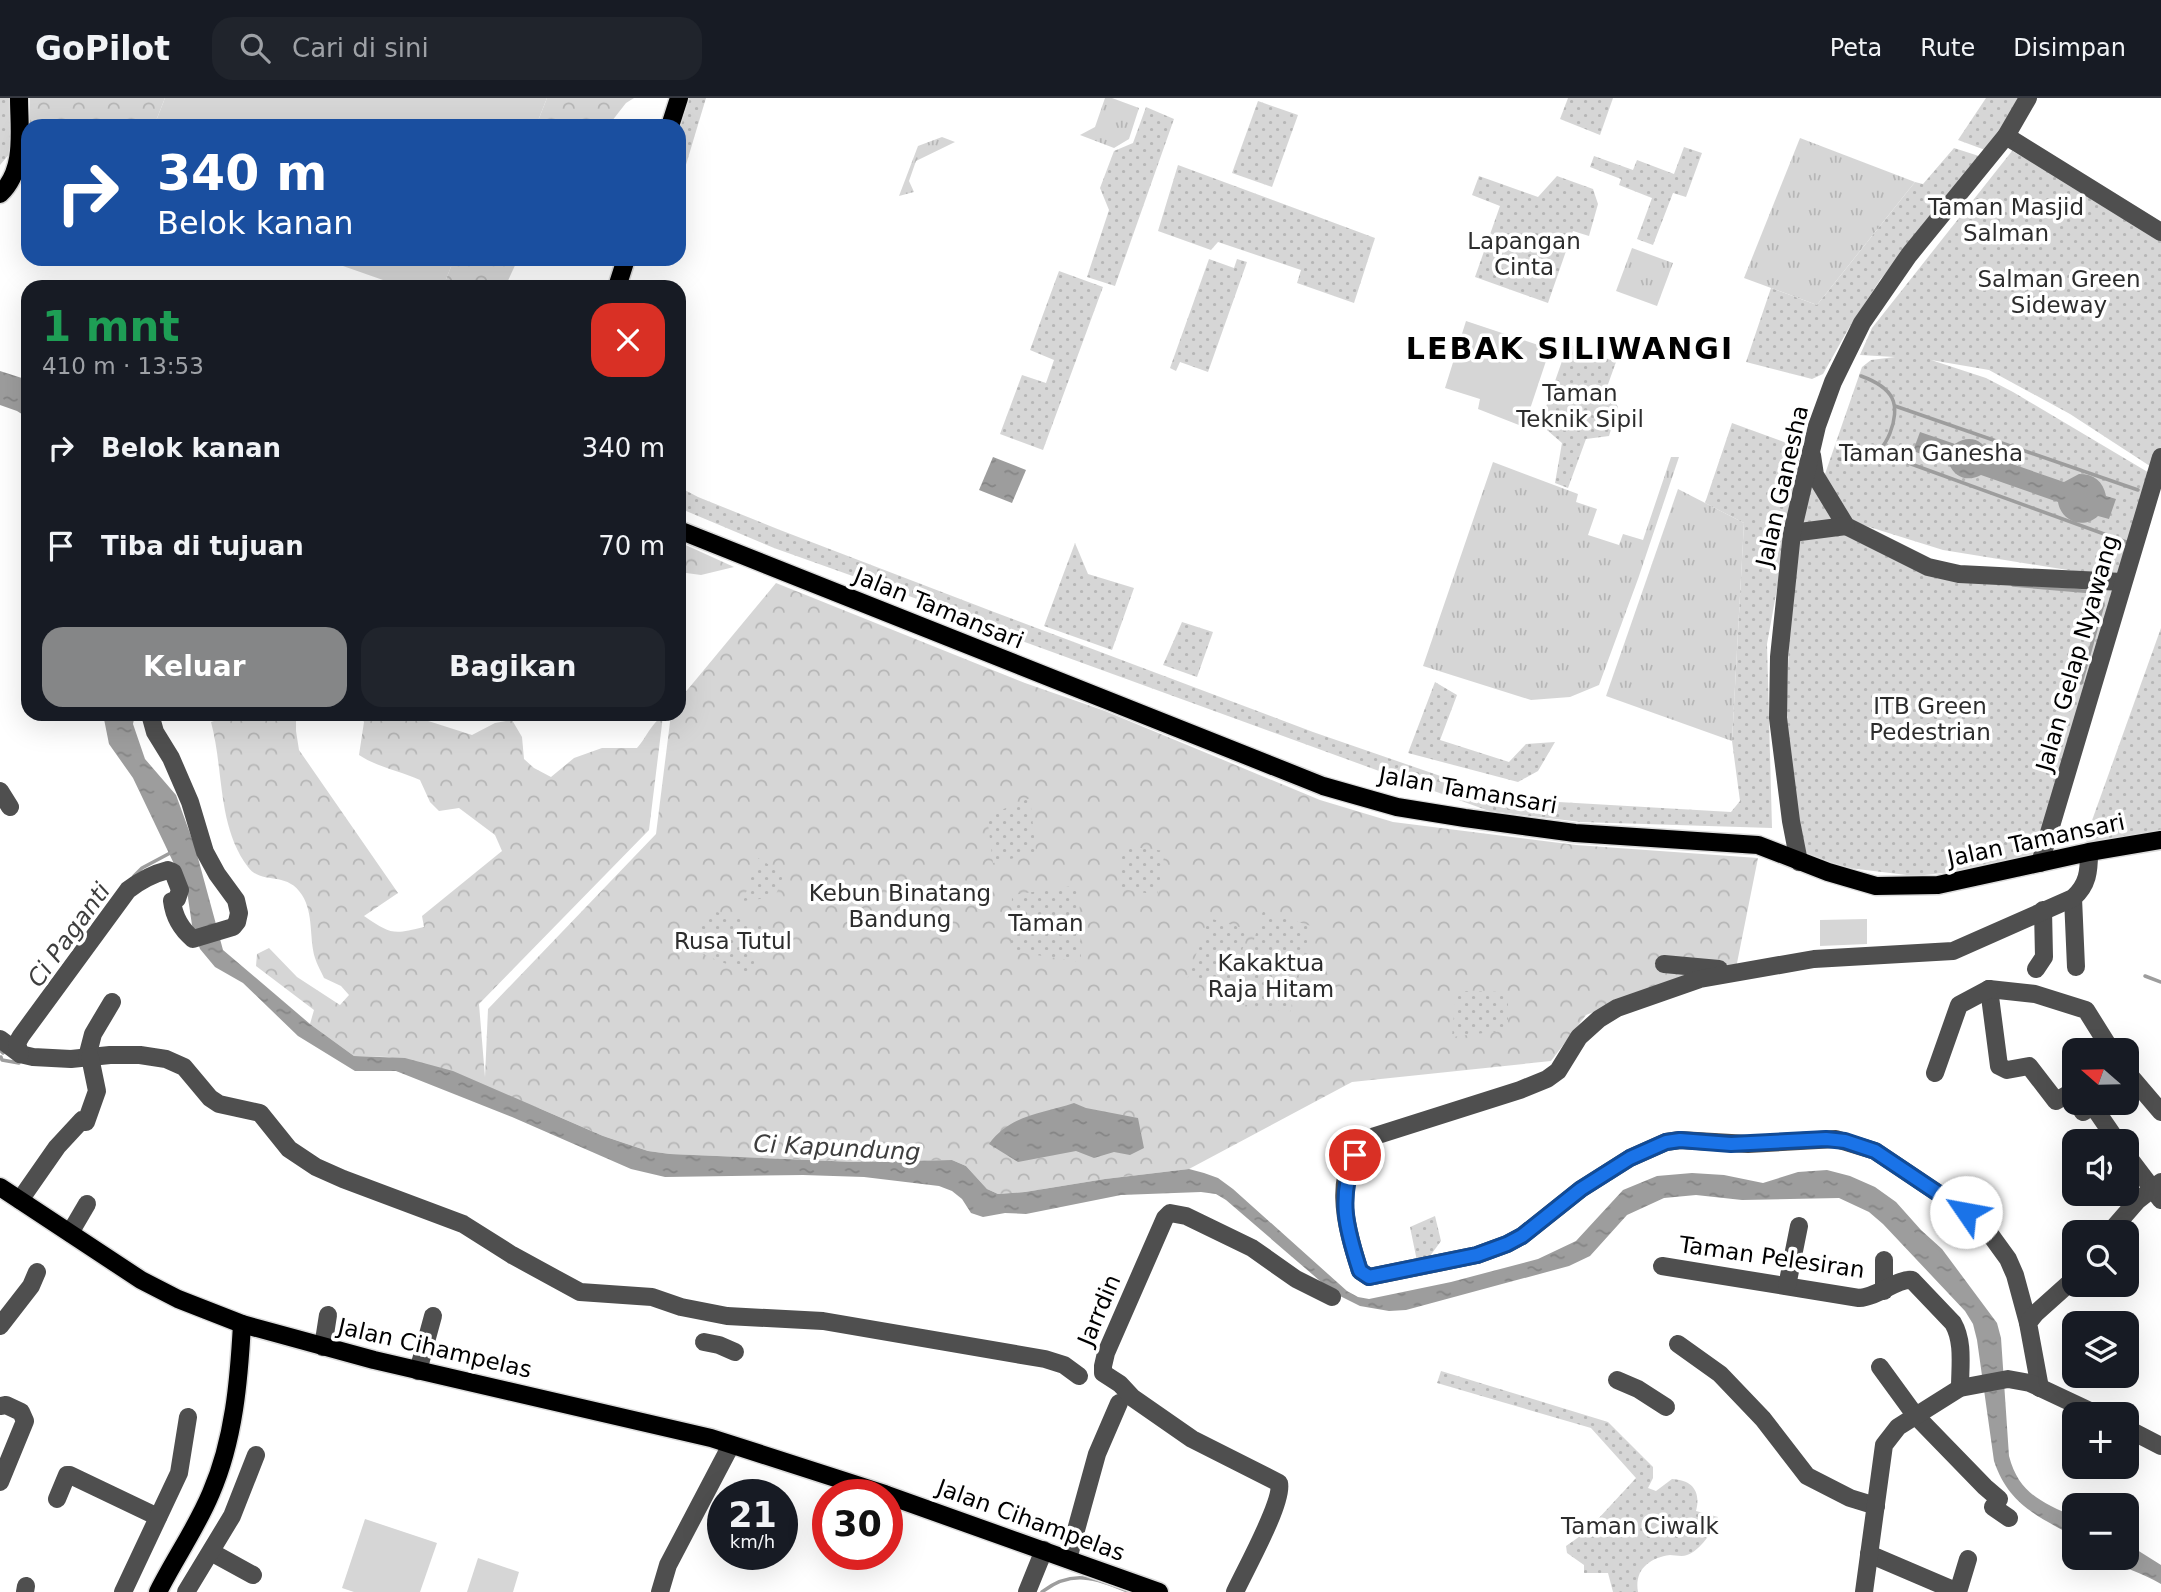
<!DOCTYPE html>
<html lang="id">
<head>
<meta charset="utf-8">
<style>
	:root { --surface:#171b24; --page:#20242c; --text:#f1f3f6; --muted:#9ea1a6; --line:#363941; --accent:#858687 }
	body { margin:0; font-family:"DejaVu Sans",sans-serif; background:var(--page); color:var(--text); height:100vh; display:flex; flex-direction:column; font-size:26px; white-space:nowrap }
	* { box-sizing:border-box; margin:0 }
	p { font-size:23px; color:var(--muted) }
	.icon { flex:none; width:38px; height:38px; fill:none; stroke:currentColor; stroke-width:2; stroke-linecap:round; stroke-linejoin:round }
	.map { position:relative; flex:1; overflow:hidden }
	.side { position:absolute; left:21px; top:182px; width:665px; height:441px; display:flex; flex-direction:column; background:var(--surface); border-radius:21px; box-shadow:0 7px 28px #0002 }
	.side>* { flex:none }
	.top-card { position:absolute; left:21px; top:21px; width:665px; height:147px; border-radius:21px; box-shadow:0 7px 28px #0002; background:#1a4fa0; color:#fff; overflow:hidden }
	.needle { width:46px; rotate:290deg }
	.tools { position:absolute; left:2062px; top:940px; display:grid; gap:14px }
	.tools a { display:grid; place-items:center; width:77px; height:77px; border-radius:14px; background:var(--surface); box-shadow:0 7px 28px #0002; font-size:35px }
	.speed { position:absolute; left:707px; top:1381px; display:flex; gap:14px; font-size:35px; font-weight:700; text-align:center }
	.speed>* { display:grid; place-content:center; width:91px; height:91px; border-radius:50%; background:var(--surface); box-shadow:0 7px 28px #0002; line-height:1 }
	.speed small { font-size:18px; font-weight:400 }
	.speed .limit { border:10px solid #d22; background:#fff; color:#111 }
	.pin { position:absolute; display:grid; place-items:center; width:60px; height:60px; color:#fff; margin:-30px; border:4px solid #fff; border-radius:50%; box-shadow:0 2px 7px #0007 }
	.me { position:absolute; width:77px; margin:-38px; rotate:303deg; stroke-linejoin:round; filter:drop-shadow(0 0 5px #0008) }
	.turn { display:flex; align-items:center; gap:24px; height:147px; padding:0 21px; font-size:32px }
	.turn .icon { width:91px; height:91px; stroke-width:2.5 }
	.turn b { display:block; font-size:49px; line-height:60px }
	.round { display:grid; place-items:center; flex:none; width:74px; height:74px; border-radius:21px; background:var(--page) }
	.overview { display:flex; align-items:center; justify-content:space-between; height:119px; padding:0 21px }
	h1 { font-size:42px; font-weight:700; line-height:52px; color:#1e9e55 }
	.cta { display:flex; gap:14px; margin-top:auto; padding:14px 21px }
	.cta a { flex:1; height:80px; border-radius:21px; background:var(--accent); color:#fff; font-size:28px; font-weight:700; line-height:80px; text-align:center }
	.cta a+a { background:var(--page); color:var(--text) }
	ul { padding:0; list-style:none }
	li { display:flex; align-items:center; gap:21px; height:98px; padding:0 21px }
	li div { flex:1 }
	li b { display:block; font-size:26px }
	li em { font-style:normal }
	header { display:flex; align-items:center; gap:42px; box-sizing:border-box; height:98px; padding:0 35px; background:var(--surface); border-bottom:2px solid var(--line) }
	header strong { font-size:33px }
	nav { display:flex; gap:38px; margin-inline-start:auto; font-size:24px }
	.search { width:490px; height:63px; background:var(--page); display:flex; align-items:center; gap:18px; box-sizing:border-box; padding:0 24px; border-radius:21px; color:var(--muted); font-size:26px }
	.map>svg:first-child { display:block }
</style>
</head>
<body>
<header>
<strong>GoPilot</strong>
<div class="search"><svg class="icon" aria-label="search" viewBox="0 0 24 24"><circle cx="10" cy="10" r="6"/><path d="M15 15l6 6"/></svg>Cari di sini</div>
<nav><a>Peta</a><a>Rute</a><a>Disimpan</a></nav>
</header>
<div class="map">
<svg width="2161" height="1494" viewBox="0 0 2161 1494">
	<defs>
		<pattern id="grass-tufts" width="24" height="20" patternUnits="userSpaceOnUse" patternTransform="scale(1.75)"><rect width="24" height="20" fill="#d6d6d6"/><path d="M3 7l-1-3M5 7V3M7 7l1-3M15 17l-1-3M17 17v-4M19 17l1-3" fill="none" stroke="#b6b6b6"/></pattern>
		<pattern id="forest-crowns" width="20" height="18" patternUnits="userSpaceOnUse" patternTransform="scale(1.75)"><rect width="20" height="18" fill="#d6d6d6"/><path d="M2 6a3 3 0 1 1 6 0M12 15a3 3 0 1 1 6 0" fill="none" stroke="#b6b6b6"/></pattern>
		<pattern id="park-dots" width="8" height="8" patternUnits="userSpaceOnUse" patternTransform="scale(1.75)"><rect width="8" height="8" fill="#d6d6d6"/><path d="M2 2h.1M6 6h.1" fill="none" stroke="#b6b6b6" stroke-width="1.8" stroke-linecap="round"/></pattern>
		<pattern id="water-ripples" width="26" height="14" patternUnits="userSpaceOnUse" patternTransform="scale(1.75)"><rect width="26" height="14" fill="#9d9d9d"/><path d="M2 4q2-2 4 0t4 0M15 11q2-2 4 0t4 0" fill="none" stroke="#858585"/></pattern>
	</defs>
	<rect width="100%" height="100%" fill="#fff"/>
	<g fill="url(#grass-tufts)">
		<path d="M1105,0H1112L1139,10L1129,41L1114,50L1080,37L1095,29Z"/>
		<path d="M942,39L955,44L916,63L909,83L914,94L899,98L918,48Z"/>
		<path d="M1800,40L1915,84L1817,207L1744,180Z"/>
		<path d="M1632,150L1673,165L1657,208L1616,193Z"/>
		<path d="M1671,359H1679L1638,481L1599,587L1570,599L1531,602L1423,568L1493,364L1578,396L1576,404L1597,411L1588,437L1619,447L1623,436L1643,442Z"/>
		<path d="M1678,391L1744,425L1732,643L1606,598Z"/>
	</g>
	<g fill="url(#forest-crowns)">
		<path d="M30,0H165L154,28H30Z"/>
		<path d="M547,0H634L626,5L608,28H536Z"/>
		<path d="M454,161H518L505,189H443Z"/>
		<path d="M679,444L734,469L701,477L679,474Z"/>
		<path d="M776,485L1025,585L1105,613L1320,702L1393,724L1576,747L1758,760L1736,870L1704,874L1673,882L1586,917L1551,963L1352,984L1189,1071L1105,1081L1025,1094L998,1096L987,1091L966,1068L952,1062L854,1064L670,1056L648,1053L603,1038L541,1011L389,959L354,958L310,926L314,912L256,868L257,856L269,850L297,879L340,907L349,897L341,888L324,880C321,873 317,867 315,860C309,840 314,816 302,797C286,772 262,788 248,769C217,728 224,672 211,624L234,616H296V633L299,652L398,795L364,818C391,836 392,837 424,829L422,818L502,753L495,737L459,710L439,713L430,704L420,682C400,673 377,669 359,657L364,624L360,616H419L422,621L472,637L495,625L512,622L522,639L524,661L534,670L551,679L574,660L602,650H637C646,640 652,624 663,618L649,732L479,906L485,979L488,911L656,736L671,616H679V602Z"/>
	</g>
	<g fill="url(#park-dots)">
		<path d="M0,0H9L11,54L0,67Z"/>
		<path d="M687,0H706L679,90V28Z"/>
		<path d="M1568,0H1613L1600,37L1560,21Z"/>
		<path d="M1986,0H2021L1988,53L1958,42Z"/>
		<path d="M1258,3L1298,17L1272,89L1232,75Z"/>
		<path d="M1146,9L1174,21L1115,188L1087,179L1109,112L1100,90L1114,53L1133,45Z"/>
		<path d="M1684,49L1702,55L1686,99L1673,95L1653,147L1637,141L1652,100L1619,87L1621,81L1590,69L1594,58L1633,72L1637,62L1674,76Z"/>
		<path d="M1954,50L1982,59L1880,182L1850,228L1823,276L1812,281L1746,264L1771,190L1817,207L1915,84L1923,86Z"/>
		<path d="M2012,53L2161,134V359L2156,372L2070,316L1989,272L1931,262L1986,280L2013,294L2151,376L2117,480L1943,452L1847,422L1825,376L1862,269L1871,262L1895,259L1860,257L1872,230Z"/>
		<path d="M1178,67L1375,140L1354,205L1297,185L1301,172L1218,144L1211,152L1158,133Z"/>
		<path d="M1479,78L1538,99L1557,78L1593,91L1598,106L1589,138L1573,133L1548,205L1475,179L1500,108L1472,97Z"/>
		<path d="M1209,161L1234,170L1237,161L1247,164L1208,274L1180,264L1176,273L1170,270Z"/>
		<path d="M1059,173L1103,189L1043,352L1000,336L1022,277L1046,285L1054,262L1030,252Z"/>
		<path d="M1568,246L1616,264L1607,289L1618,309L1609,338L1586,341L1568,390L1555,385L1562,345L1540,326Z"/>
		<path d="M1732,325L1792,347L1800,364L1767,546L1772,730L1581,724L1489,713L1022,543L934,507L774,450L679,410V389L698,399L780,432L994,514L1313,634L1507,701L1731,714L1740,703L1732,643L1744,425L1705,405Z"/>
		<path d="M1810,377L1840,422L1795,433Z"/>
		<path d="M1844,432L1944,477L2117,493L2040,765L1915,778L1799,764L1786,622L1793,436Z"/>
		<path d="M1075,445L1088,476L1134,490L1112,552L1044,528Z"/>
		<path d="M1182,524L1213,534L1197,579L1163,567Z"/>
		<path d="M2161,530V738L2093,749L2085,742Z"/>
		<path d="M1435,584L1457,597L1440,642L1509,664L1526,646L1555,644L1538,673L1518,684L1408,655Z"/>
		<path d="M1030,700L1036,755L993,765L987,718Z"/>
		<path d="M1124,748L1165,753L1157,797L1117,790Z"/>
		<path d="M758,760L784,776L775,799L743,803Z"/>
		<path d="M1079,787L1081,864L1011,853L1012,797Z"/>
		<path d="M710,812L764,828L751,876L690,851Z"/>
		<path d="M1263,813L1311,828L1290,914L1234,905Z"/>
		<path d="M1209,820L1249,832L1229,891L1187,882Z"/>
		<path d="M1456,893L1508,894V932L1452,939Z"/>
		<path d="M1435,1118L1441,1143L1430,1158L1417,1163L1410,1129Z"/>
		<path d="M1441,1273L1608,1324L1653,1369V1380L1648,1390L1656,1393L1672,1381C1693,1382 1701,1394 1696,1413L1718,1419C1714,1432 1700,1453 1687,1457C1682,1459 1675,1457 1670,1457C1649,1460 1634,1472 1638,1494H1613L1608,1475H1584V1467L1567,1455L1566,1448L1586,1434L1636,1380L1591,1330L1437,1285Z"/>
	</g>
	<g fill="#d6d6d6">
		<path d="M165,0H547L536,28H154Z"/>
		<path d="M323,161H454L443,189H403Z"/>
		<path d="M1466,223L1550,251L1524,329L1478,311L1480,301L1445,290Z"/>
		<path d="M1867,821V846L1820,848V822Z"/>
		<path d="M365,1421L437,1445L420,1494H354L342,1490Z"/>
		<path d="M478,1460L519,1474L513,1494H467Z"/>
	</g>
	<g fill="url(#water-ripples)">
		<path d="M0,273L28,282V320L17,313L0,307Z"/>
		<path d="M1920,334L1955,346C1968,336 1985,341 1989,358L2064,384L2079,376C2094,376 2103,383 2106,398L2116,401L2109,421L2098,418C2083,432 2061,423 2058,404L1981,377C1968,384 1955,380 1949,366L1913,353Z"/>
		<path d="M993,359L1026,372L1012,405L979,392Z"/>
		<path d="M103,616H135L133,626L145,661L176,697L195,749L223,852L310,926L354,958L405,960L453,973L603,1038L648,1053L670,1056L854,1064L952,1062L966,1068L987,1091L998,1096L1025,1094L1105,1081L1189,1071L1204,1075L1218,1080L1233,1091L1347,1193L1358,1199L1369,1201L1451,1184L1538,1161L1576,1143L1623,1092L1657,1078L1692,1075L1724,1077L1763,1085L1798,1074L1827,1072L1850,1078L1875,1089L1896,1104L1921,1132L1942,1151L1997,1225L2001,1240L2009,1358C2019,1396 2042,1404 2074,1419V1438C2036,1418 2008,1405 1994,1363L1977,1242L1973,1226L1965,1213L1883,1126L1869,1114L1839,1100L1742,1102L1696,1097L1664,1100L1627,1117L1590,1158L1569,1168L1406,1212L1389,1213L1360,1208L1334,1195L1226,1102L1216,1096L1201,1094L1121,1097L1026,1116L1005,1115L983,1119L971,1115L962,1101L952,1093L939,1088L864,1079L803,1077L665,1079L631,1071L512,1019L396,973H355L298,938L243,885L215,869L200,851L192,827L187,793L133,680L109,646Z"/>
		<path d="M1074,1005L1086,1010L1138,1020L1144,1050L1130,1057L1114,1054L1094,1060L1076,1053L1018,1064L989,1046C1011,1016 1042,1016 1074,1005Z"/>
		<path d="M2126,1445L2161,1467V1486C2142,1475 2122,1469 2103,1460H2126Z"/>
	</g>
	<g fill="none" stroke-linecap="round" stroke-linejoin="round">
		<g stroke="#9d9d9d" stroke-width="3.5">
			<path d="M1895,308L2138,392"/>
			<path d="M1878,354L2129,445"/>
			<path d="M1839,361C1848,362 1857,364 1866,361C1886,356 1901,318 1892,300C1886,288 1872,282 1861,278"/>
			<path d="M2013,487L2094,494L2101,498L2103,506L2081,585"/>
			<path d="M134,778L142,770L172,754"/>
			<path d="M2145,878L2161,884"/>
			<path d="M0,952L3,955"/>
			<path d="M1,959L2,962L19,965"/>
			<path d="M1042,1494C1073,1470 1097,1481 1130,1494"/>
		</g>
		<g stroke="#dbdbdb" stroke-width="21">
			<g id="major">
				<path d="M670,28L679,0"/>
				<path d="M0,96C26,72 19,32 19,0"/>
				<path d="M617,189L626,161"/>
				<path d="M679,432L1323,688L1397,709L1465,720L1575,735L1758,747L1828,774L1876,788L1938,787L2089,754L2161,742"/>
				<path d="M0,1089L141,1182L178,1201L242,1226L374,1262L711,1340L885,1396"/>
				<path d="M887,1397L1159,1494"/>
				<path d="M158,1494C175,1460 197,1429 211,1395C234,1342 239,1282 242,1226"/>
			</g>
		</g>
		<g stroke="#4f4f4f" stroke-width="18">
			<path d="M2006,38L2161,134"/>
			<path d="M1812,357L1815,377L1846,428L1928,469L1959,476L2122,484"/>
			<path d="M1792,435L1846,428"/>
			<path d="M0,693L10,709"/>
			<path d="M1799,764L1791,723L1778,620L1779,559L1792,435L1817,328L1833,284L1862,225L1909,157L2006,38L2028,0"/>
			<path d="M2040,765L2161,359"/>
			<path d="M2073,800L2076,869"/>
			<path d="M1664,866L1719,871"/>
			<path d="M2036,871L2044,859L2043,812"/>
			<path d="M1989,891L1999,968L2007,972L2029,968L2056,1003L2070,995L2074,1000"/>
			<path d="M1989,891L2035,896L2086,912L2111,952"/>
			<path d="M0,941L20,956L33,959L71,961L110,957H140L166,961L184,969L210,1000L219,1006L260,1015L289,1051L316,1069L343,1081L463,1126L512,1157L580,1194L652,1199L681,1209L727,1218L823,1223L1045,1261L1064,1267L1079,1278"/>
			<path d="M20,956L17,945L21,938L128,792C141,782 152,776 168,772L173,774L180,792L177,801L172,803C174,819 181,831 193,841L233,829L237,824L239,815L236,802L217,776L205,754L190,704L171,660L155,634L150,616"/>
			<path d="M87,959L93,936L112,904"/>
			<path d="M2126,973L2161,1014"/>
			<path d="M1935,975L1959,907L1989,891"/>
			<path d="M2077,1004L2083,1014L2093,1008L2117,1043"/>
			<path d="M2126,1056L2161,1102"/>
			<path d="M20,1102L57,1049L82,1022L86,1024L97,993L90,959"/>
			<path d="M2110,1134L2137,1103L2161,1084"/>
			<path d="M70,1135L87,1106"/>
			<path d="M1884,1162V1193"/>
			<path d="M1662,1168L1859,1200C1878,1199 1898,1180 1912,1182L1953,1225C1964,1244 1960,1268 1960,1290"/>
			<path d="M1787,1188L1799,1128"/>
			<path d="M2028,1225L2015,1177L2008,1161L1987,1132L1966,1114L1875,1053L1836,1041L1748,1046L1680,1042L1666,1044L1630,1060L1581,1091L1522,1138L1507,1146L1477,1157L1369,1179L1360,1173C1346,1130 1327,1066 1375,1038L1520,992L1547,981L1558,973L1579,939L1599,921L1617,910L1700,881L1814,861L1953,853L2073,800C2088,787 2089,773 2089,754"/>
			<path d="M0,1228L31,1188L37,1174"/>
			<path d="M704,1244L719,1247L735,1254"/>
			<path d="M1678,1246L1720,1276L1763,1321L1807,1378L1850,1400L1876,1408"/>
			<path d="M323,1249L328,1217"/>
			<path d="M1880,1269L1915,1317L1985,1389L1999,1401L1993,1409L2009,1420"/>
			<path d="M418,1273L433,1218"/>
			<path d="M1617,1282L1638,1291L1666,1309"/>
			<path d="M2040,1290L2028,1225L2036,1215L2074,1181"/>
			<path d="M0,1308L6,1307L21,1314L25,1323L0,1384"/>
			<path d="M2126,1330L2161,1348"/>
			<path d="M57,1401L67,1377H70L158,1419"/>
			<path d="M211,1454L253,1477"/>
			<path d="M1869,1456L1958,1494L1968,1461"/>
			<path d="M1068,1461L1097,1356L1119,1305"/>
			<path d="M25,1494L26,1488"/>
			<path d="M123,1494L179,1375L188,1319"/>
			<path d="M186,1494L232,1418L256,1357"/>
			<path d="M660,1494L668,1467L731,1347"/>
			<path d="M1027,1494L1044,1452"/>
			<path d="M1235,1494C1244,1474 1284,1403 1279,1385L1192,1341L1133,1300L1120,1286L1103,1275V1268L1106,1255L1165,1120L1170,1115L1186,1118L1252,1150L1296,1181L1332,1199"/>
			<path d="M1864,1494L1884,1347L1898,1329L1960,1290L2008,1281L2030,1285L2096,1316"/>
		</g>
		<use href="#major" stroke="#000" stroke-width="18"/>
	</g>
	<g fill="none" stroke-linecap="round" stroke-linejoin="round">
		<g stroke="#114b97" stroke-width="18">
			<path id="route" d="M1355,1057C1338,1101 1346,1130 1360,1173L1369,1179L1477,1157L1507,1146L1522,1138L1581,1091L1630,1060L1666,1044L1680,1042L1731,1046L1826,1041L1845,1043L1875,1053L1966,1114"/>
		</g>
		<use href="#route" stroke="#1a73e8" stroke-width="12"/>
	</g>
	<g text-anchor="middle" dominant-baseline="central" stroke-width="7" stroke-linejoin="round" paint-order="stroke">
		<g font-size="23" fill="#2d2d2d" stroke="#fff">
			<text x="2006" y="109">Taman Masjid<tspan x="2006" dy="26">Salman</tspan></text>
			<text x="1524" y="143">Lapangan<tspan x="1524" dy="26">Cinta</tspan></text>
			<text x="2059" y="181">Salman Green<tspan x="2059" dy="26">Sideway</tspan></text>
			<text x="1580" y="295">Taman<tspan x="1580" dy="26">Teknik Sipil</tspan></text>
			<text x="1931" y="355">Taman Ganesha</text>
			<text x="1930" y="608">ITB Green<tspan x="1930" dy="26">Pedestrian</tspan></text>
			<text x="900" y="795">Kebun Binatang<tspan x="900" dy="26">Bandung</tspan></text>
			<text x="1046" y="825">Taman</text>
			<text x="733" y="843">Rusa Tutul</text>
			<text x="1271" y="865">Kakaktua<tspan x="1271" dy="26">Raja Hitam</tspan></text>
			<text x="1640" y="1428">Taman Ciwalk</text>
		</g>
		<g font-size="23" fill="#000" stroke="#fff">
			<text transform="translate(1782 388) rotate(-77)">Jalan Ganesha</text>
			<text transform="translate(939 510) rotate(22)">Jalan Tamansari</text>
			<text transform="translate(2077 555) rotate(-74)">Jalan Gelap Nyawang</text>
			<text transform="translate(1468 692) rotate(10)">Jalan Tamansari</text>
			<text transform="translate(2036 742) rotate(-12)">Jalan Tamansari</text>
			<text transform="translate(1772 1159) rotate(8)">Taman Pelesiran</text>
			<text transform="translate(1099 1212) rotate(-67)">Jarrdin</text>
			<text transform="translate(435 1250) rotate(13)">Jalan Cihampelas</text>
			<text transform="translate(1031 1422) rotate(20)">Jalan Cihampelas</text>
		</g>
		<g font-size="24" font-style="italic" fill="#3e3e3e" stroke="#fff">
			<text transform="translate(69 837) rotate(-54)">Ci Paganti</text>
			<text transform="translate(837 1050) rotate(3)">Ci Kapundung</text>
		</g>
		<g font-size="30" font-weight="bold" letter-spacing="2" fill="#000" stroke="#fff">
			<text x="1570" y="250">LEBAK SILIWANGI</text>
		</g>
	</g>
</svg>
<div class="tools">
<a><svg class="needle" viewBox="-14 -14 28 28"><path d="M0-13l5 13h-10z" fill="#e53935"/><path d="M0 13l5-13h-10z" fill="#9ea1a6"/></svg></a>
<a><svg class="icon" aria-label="sound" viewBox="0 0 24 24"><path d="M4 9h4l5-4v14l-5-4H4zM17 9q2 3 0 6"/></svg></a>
<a><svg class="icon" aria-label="search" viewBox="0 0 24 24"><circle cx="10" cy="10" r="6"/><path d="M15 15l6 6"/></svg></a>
<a><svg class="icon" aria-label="layers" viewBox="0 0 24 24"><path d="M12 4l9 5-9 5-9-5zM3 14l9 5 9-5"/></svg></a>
<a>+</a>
<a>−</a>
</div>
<div class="speed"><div>21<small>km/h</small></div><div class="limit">30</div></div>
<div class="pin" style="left:1355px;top:1057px;background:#d93025"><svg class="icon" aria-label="arrive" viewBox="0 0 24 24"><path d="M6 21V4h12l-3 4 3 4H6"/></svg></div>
<svg class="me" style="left:1966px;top:1114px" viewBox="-20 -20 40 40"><circle r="19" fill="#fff"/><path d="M0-13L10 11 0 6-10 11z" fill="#1a73e8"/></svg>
<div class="top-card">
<div class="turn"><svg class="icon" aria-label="right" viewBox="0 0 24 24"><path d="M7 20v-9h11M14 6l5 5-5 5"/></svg><div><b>340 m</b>Belok kanan</div></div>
</div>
<section class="side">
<div class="overview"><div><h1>1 mnt</h1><p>410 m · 13:53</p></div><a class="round" style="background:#d93025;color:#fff"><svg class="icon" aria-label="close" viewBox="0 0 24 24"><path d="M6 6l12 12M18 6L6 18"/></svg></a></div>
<ul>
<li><svg class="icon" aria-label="right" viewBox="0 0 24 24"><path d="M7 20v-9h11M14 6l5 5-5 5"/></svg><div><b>Belok kanan</b></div><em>340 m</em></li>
<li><svg class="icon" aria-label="arrive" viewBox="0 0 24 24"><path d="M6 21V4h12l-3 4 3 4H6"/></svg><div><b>Tiba di tujuan</b></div><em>70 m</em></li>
</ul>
<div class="cta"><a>Keluar</a><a>Bagikan</a></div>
</section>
</div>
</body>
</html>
